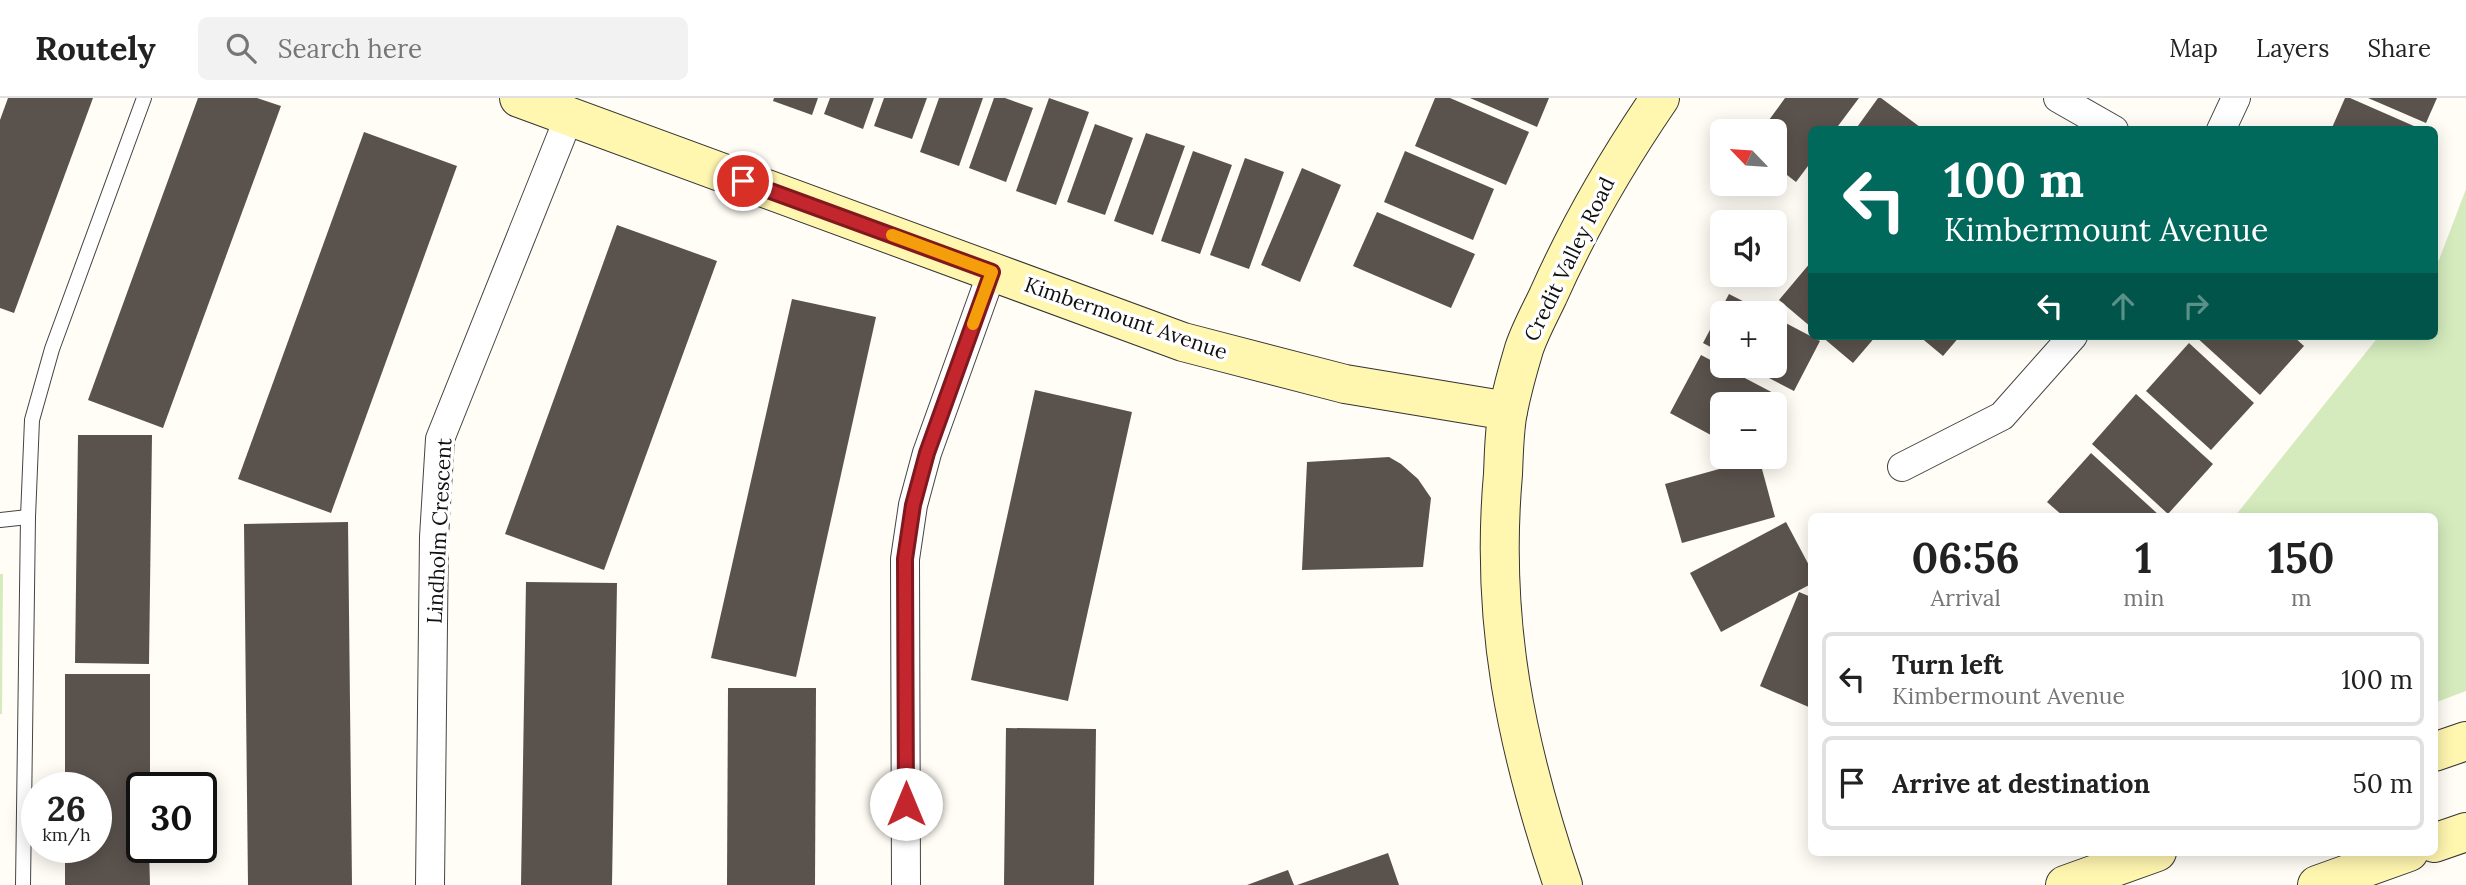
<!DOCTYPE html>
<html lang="en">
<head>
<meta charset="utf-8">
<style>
	:root { --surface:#fff; --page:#f2f2f2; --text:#222; --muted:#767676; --line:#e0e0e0 }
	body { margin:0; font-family:Lora,serif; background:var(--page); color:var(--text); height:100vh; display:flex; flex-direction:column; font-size:26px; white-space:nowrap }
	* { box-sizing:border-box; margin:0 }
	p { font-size:23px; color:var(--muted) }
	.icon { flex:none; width:38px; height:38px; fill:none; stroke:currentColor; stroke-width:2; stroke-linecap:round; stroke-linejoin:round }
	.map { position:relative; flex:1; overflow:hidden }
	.panel { position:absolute; left:1808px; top:415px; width:630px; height:343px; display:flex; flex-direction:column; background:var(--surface); border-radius:10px; box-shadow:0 4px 18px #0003 }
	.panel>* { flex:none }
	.hud { position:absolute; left:1808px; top:28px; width:630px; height:214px; border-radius:10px; box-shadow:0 4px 18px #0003; background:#00695c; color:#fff; overflow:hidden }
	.needle { width:46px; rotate:295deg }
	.controls { position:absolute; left:1710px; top:21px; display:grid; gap:14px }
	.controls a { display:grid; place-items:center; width:77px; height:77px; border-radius:10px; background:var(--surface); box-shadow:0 4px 18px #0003; font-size:35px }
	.speed { position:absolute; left:21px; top:674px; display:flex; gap:14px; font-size:35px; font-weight:700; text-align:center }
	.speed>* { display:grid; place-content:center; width:91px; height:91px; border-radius:50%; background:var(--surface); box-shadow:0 4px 18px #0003; line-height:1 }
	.speed small { font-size:18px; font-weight:400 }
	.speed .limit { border:4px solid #111; border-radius:10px; background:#fff; color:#111 }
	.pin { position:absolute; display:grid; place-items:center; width:60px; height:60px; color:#fff; margin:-30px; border:4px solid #fff; border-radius:50%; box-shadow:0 2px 7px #0007 }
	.me { position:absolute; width:77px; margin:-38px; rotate:0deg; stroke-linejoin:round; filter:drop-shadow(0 0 5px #0008) }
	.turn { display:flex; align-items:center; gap:24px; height:147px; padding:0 21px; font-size:32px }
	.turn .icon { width:91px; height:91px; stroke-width:2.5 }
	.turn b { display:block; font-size:49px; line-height:60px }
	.lanes { display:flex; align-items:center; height:66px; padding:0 21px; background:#0003; justify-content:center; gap:35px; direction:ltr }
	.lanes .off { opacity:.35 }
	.eta { display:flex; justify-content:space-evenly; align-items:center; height:119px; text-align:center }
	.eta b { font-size:42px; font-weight:700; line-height:49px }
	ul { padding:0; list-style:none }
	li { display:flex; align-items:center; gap:21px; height:94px; margin:0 14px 10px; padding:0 7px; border:4px solid var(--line); border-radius:10px }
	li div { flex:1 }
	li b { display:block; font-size:26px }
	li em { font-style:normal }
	header { display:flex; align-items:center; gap:42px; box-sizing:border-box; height:98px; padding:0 35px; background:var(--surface); border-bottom:2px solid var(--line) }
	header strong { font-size:33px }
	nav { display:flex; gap:38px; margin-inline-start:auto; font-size:24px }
	.search { width:490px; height:63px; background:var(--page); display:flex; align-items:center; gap:18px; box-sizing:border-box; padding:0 24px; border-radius:10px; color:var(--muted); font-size:26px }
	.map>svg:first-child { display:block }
</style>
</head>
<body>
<header>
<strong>Routely</strong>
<div class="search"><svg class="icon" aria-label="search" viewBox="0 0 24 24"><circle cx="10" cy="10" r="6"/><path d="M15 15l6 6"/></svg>Search here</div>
<nav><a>Map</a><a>Layers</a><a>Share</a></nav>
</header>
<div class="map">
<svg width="2466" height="787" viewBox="0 0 2466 787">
	<rect width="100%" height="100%" fill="#fffdf5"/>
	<g fill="#d5ebbd">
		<path d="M2466,91V593L2434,605V418H2235L2379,238H2434V168L2439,162Z"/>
		<path d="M0,476H3L2,616H0Z"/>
	</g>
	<g fill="#5a524d">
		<path d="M8,0H93L14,215L0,210V22Z"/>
		<path d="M198,0H257L281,8L163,330L88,302Z"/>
		<path d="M774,0H818L812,17L773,3Z"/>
		<path d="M830,0H874L863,31L824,16Z"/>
		<path d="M884,0H927L912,41L874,28Z"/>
		<path d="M939,0H983L959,68L920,54Z"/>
		<path d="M994,0H1005L1033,10L1006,84L969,70Z"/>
		<path d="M1049,0L1089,14L1056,107L1016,93Z"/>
		<path d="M1435,0H1450L1529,34L1506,87L1415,48Z"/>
		<path d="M1470,0H1549L1537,29Z"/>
		<path d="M1785,0H1859L1835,32H1811V64L1796,84L1774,67V33H1761Z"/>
		<path d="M1878,0H1881L1924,32H1855Z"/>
		<path d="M2345,0H2350L2423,32H2331Z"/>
		<path d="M2368,0H2437L2426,25Z"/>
		<path d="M1095,26L1133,40L1105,117L1067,104Z"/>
		<path d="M364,34L457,68L331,415L238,381Z"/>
		<path d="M1146,35L1185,48L1153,137L1114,123Z"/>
		<path d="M1193,53L1232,67L1200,156L1161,143Z"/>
		<path d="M1405,53L1494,91L1473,142L1384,104Z"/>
		<path d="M1245,60L1284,74L1249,171L1210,157Z"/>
		<path d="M1302,70L1341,87L1300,184L1261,167Z"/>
		<path d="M1377,114L1475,156L1451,210L1353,168Z"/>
		<path d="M617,127L717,163L604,472L505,436Z"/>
		<path d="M1811,164V229L1779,202Z"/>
		<path d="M1729,196L1766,215H1722V255L1703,245Z"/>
		<path d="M792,201L876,219L796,579L711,560Z"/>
		<path d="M1774,219L1820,243L1794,293L1746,268H1774Z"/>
		<path d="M1821,238H1876L1853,265Z"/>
		<path d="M1919,238H1960L1943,258Z"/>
		<path d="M2195,238H2293L2304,248L2260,297Z"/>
		<path d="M2189,245L2254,305L2211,352L2146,293Z"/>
		<path d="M1701,257L1785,301L1774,320V306H1722V343L1670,315Z"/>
		<path d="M1035,292L1132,314L1068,603L971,582Z"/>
		<path d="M2136,296L2213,366L2168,416L2092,346Z"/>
		<path d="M78,337H152L149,566L75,565Z"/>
		<path d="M2091,355L2160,418H2063L2047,404Z"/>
		<path d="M1389,359L1401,366L1418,381L1431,400L1423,469L1302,472L1307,364Z"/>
		<path d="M1759,360L1775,419L1682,445L1665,386Z"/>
		<path d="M348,424L352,787H248L244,426Z"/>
		<path d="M1786,424L1811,471V486L1721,534L1690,475Z"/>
		<path d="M526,484L617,485L612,787H521Z"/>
		<path d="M1799,494L1811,499V610L1760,588Z"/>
		<path d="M65,576H150V690H142V749H149L150,787H65V749H96V690H65Z"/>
		<path d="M728,590H816L815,787H727Z"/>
		<path d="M1006,630L1096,631L1094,787H1004Z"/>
		<path d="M1388,755L1399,787H1297Z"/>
		<path d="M1288,772L1294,787H1247Z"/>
	</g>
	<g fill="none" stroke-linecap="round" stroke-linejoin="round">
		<g stroke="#444" stroke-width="16">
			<g id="lane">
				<path d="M0,422L28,419"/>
				<path d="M23,787L28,419L32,322L52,251L144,0"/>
			</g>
		</g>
		<g stroke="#444" stroke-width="30">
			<g id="street">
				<path d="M2058,0L2114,32"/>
				<path d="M2221,32L2236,0"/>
				<path d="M1902,369L2002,318L2073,238"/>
				<path d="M430,787L434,439L440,341L569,19"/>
				<path d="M906,787L905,461L913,407L927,355L992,174"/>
			</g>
		</g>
		<g stroke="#333" stroke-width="40">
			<g id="secondary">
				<path d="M519,0L1183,244L1345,286L1508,313"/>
				<path d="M2434,654L2466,643"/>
				<path d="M2434,745L2466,734"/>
				<path d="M1563,787C1516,648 1490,524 1503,376C1504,355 1504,333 1508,313C1512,293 1518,271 1524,251C1530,233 1540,215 1548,198C1579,128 1617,63 1660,0"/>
				<path d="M2065,787L2157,754"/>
				<path d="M2317,787L2409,754"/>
			</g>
		</g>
		<use href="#lane" stroke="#fff" stroke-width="14"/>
		<use href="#street" stroke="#fff" stroke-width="28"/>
		<use href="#secondary" stroke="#fff6b0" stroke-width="38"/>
	</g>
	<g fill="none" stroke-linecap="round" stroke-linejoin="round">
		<g stroke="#7f191e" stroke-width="18">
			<path id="route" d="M743,83L992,174L927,355L913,407L905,461L906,706"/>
		</g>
		<use href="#route" stroke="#c4262e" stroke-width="12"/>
		<path stroke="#f59e0b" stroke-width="12" d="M892,137L992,174L973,226"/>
	</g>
	<g text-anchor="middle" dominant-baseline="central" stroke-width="7" stroke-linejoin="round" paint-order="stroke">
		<g font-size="21" fill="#111" stroke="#fff">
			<text transform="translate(1569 161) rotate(-64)">Credit Valley Road</text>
			<text transform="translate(1126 220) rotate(19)">Kimbermount Avenue</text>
			<text transform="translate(439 433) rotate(-87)">Lindholm Crescent</text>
		</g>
	</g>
</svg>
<div class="controls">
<a><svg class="needle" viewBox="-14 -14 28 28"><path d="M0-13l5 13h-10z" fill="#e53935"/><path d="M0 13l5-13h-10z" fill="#767676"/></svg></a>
<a><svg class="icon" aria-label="sound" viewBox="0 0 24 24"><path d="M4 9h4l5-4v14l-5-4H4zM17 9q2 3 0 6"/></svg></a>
<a>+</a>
<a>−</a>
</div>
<div class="speed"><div>26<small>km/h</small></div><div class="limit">30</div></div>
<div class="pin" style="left:743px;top:83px;background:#d93025"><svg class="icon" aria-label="arrive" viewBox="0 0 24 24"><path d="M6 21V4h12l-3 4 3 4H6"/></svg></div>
<svg class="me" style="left:906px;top:706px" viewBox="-20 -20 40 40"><circle r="19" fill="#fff"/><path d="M0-13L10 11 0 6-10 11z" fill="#c4262e"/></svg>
<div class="hud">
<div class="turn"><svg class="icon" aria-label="left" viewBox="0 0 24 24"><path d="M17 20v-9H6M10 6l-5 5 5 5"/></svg><div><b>100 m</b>Kimbermount Avenue</div></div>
<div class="lanes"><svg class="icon" aria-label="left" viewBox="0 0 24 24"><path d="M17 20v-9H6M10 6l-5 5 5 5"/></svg><svg class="icon off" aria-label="ahead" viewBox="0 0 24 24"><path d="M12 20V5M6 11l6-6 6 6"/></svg><svg class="icon off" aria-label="right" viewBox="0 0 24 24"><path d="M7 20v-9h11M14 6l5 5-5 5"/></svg></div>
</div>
<section class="panel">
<div class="eta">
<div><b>06:56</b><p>Arrival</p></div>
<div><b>1</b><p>min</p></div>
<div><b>150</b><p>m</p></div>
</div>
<ul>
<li><svg class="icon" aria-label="left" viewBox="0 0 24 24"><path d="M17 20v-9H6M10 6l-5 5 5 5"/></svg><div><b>Turn left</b><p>Kimbermount Avenue</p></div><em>100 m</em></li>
<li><svg class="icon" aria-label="arrive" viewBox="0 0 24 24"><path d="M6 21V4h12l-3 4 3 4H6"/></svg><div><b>Arrive at destination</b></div><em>50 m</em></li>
</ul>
</section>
</div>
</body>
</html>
